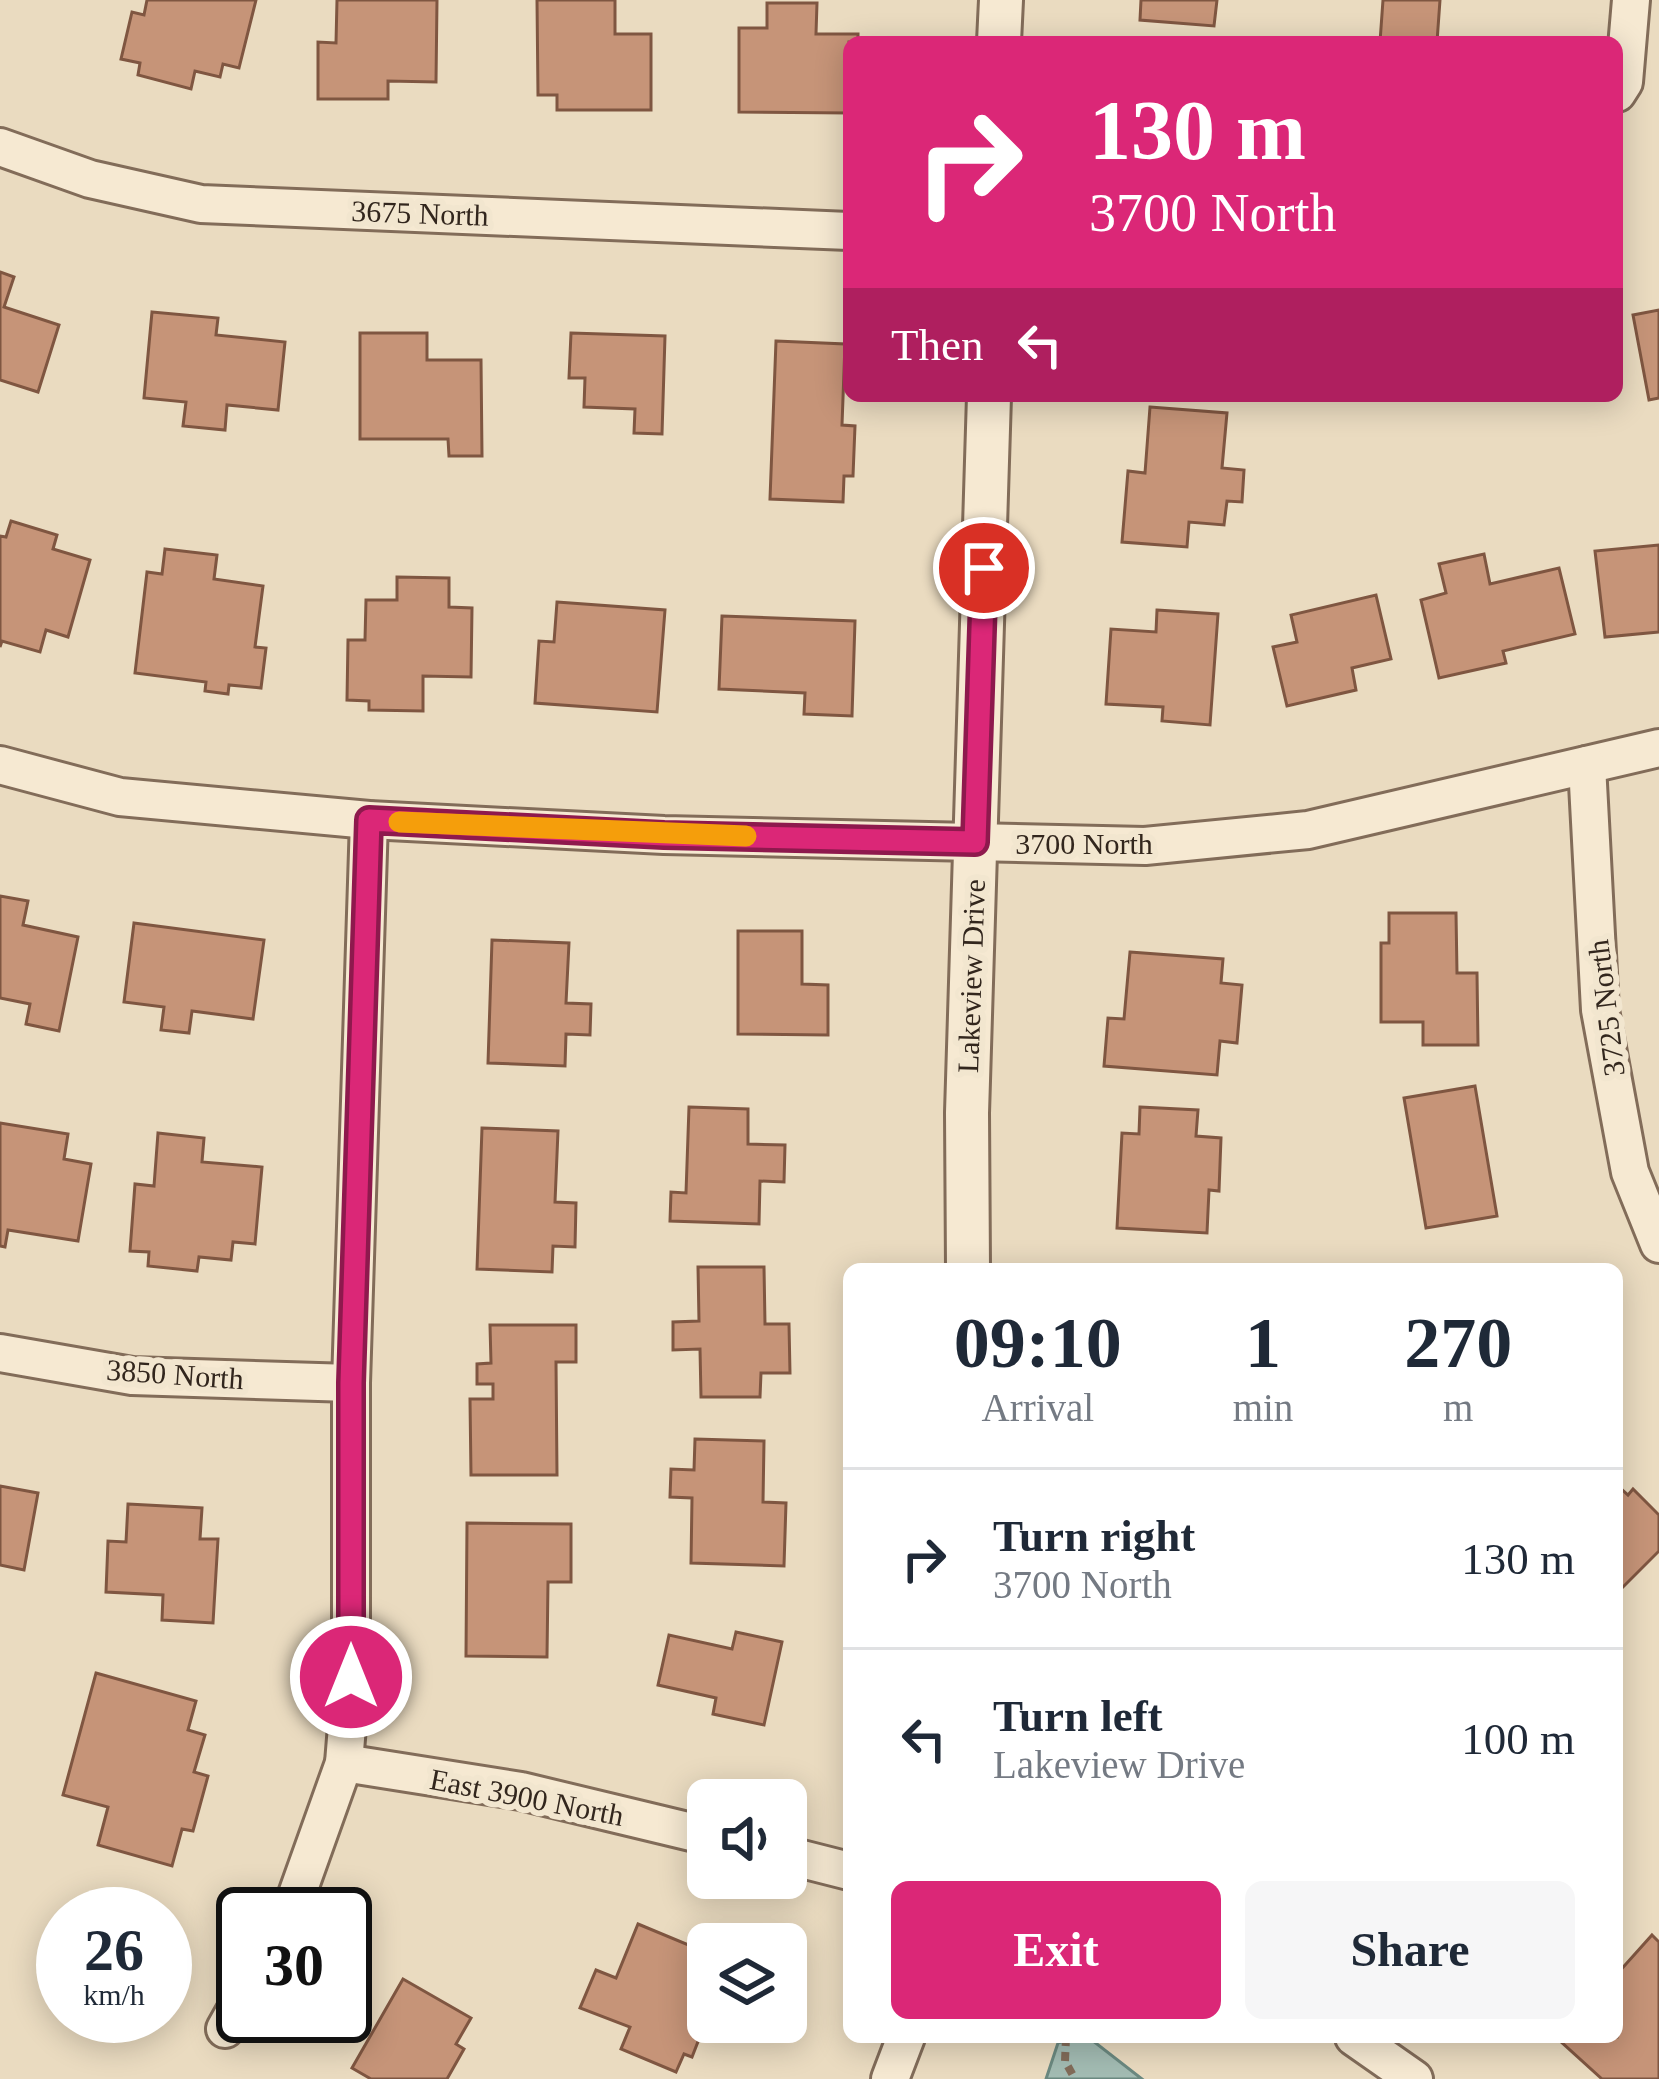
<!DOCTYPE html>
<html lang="en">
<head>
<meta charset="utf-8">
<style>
	:root { --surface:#fff; --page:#f6f6f7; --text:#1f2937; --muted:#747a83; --line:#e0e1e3; --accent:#db2777 }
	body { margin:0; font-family:"Times New Roman",serif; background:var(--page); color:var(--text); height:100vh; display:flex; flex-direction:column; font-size:45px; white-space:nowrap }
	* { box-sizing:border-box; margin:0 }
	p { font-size:39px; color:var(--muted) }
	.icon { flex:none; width:66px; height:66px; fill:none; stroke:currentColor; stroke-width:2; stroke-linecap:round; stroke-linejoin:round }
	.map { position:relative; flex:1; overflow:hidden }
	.side { position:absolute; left:843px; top:1263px; width:780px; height:780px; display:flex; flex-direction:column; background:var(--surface); border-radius:18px; box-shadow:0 6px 30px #0003 }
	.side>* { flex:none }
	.top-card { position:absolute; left:843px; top:36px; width:780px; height:366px; border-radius:18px; box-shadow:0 6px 30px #0003; background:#db2777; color:#fff; overflow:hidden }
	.fabs { position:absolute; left:687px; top:1779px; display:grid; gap:24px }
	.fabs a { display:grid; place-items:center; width:120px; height:120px; border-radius:18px; background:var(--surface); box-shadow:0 6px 30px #0003; font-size:60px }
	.speed { position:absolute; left:36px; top:1887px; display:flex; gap:24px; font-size:60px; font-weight:700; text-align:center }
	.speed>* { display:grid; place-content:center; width:156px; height:156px; border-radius:50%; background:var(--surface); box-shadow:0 6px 30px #0003; line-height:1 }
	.speed small { font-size:30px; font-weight:400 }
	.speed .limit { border:6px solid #111; border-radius:18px; background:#fff; color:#111 }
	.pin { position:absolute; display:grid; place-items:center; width:102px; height:102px; color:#fff; margin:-51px; border:6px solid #fff; border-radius:50%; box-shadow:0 3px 12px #0007 }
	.me { position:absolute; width:132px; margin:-66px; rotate:0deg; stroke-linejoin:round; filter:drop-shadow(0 0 9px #0008) }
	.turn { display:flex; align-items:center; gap:42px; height:252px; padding:0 48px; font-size:54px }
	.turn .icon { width:156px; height:156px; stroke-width:2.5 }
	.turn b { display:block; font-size:84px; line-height:102px }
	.then { display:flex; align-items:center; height:114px; padding:0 48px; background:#0003; gap:24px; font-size:45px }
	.eta { display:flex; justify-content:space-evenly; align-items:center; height:204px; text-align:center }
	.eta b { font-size:72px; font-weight:800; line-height:84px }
	.action { display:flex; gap:24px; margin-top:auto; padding:24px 48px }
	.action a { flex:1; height:138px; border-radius:18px; background:var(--accent); color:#fff; font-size:48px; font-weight:800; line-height:138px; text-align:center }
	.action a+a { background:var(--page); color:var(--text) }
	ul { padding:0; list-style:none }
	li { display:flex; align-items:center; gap:36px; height:180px; padding:0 48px; border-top:3px solid var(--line) }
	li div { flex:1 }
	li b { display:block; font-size:45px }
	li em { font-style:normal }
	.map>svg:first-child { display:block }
</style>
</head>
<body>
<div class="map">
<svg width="1659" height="2079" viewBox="0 0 1659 2079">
	<rect width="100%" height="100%" fill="#eadbc0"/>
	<path fill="#a3bcb3" stroke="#6b8980" stroke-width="3" d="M1077,2037H1088L1142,2079H1046L1058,2043Z"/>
	<g fill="#c69478" stroke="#7f5641" stroke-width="3">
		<path d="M147,0H256L239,68L223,64L220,77L195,71L191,89L138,75L140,63L121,59L132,12L144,15Z"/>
		<path d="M337,0H437L436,82L388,81V99H318V42L336,43Z"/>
		<path d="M537,0H615V34H651V110H557V95H538Z"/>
		<path d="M1141,0H1217L1214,26L1140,20Z"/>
		<path d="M1383,0H1440L1437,42H1380Z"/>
		<path d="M767,3H817L816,34H858V42H849V113L739,112V28H767Z"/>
		<path d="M0,272L14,277L4,307L59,325L38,392L0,380Z"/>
		<path d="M1659,310V398L1649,400L1633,315Z"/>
		<path d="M152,312L218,318L216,335L285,342L278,410L227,405L225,430L183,426L186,402L144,398Z"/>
		<path d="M360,333H427V360H481L482,456H449L448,439H360Z"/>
		<path d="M571,333L665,336L662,434L634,433L635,409L584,407L585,378H569Z"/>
		<path d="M776,341L845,344L842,425L855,426L853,476H844L843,502L770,499Z"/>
		<path d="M1150,407L1227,413L1222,468L1244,470L1242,502L1227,501L1224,525L1189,522L1187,547L1122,542L1128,471L1145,473Z"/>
		<path d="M11,521L57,535L53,549L90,560L68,637L46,630L40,652L2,641L0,647V536L6,537Z"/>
		<path d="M1659,545V632L1605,637L1595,551Z"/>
		<path d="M165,549L217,555L214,579L263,586L255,647L266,648L261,688L229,685L228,694L205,691L206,682L135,673L147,572L162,574Z"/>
		<path d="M1484,554L1490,584L1559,568L1575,634L1503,651L1506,663L1439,678L1421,600L1446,593L1439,564Z"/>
		<path d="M397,577L449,578V607L472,608L471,677L423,676V711L369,710V701L347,700L348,640H365L366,600H397Z"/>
		<path d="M1376,595L1391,659L1352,668L1356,690L1287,706L1273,647L1297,642L1291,615Z"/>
		<path d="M557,602L665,610L657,712L535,703L539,641L554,642Z"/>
		<path d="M1157,610L1218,614L1210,725L1162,721L1163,707L1106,704L1111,629L1156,632Z"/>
		<path d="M722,616L855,621L852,716L804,714L805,693L719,689Z"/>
		<path d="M0,896L28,901L23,925L78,937L59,1031L26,1024L30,1004L0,998Z"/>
		<path d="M1389,913H1456L1457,973H1477L1478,1045H1423V1022H1381V943H1389Z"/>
		<path d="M134,923L264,940L253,1019L192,1011L189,1033L161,1030L164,1007L124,1002Z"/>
		<path d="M738,931H802V984L828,985V1035L738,1034Z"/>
		<path d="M492,940L569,943L566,1003L591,1004L590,1035L566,1034L565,1066L488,1063Z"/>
		<path d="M1130,952L1223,959L1221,983L1242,985L1237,1043L1220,1041L1217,1075L1104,1066L1108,1018L1124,1019Z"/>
		<path d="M1475,1086L1497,1216L1426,1228L1404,1098Z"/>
		<path d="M689,1107L748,1109V1144L785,1145L784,1182L760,1181L759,1224L670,1221L671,1192L686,1193Z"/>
		<path d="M1140,1107L1198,1110L1196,1136L1221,1138L1219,1191L1209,1190L1207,1233L1117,1228L1122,1133L1139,1134Z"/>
		<path d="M0,1123L68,1134L64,1159L91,1164L78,1241L8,1230L5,1247L0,1246Z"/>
		<path d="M482,1128L558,1131L555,1202L576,1203L575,1247L553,1246L552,1272L477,1269Z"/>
		<path d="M158,1133L204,1138L202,1162L262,1167L255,1244L233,1242L231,1260L199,1257L197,1271L148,1266L149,1252L130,1251L135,1184L154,1186Z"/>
		<path d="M698,1267H764L765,1324H789L790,1373H761L760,1397H701L700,1349L673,1350V1322L699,1321Z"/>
		<path d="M490,1325H576V1362H556L557,1475H471L470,1399H493V1384H477V1364L491,1363Z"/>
		<path d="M695,1439L764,1441L763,1502L786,1503L784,1566L691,1563L692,1498L670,1497L671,1469L694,1470Z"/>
		<path d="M1617,1485L1628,1495L1633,1489L1659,1515V1551L1617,1593Z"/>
		<path d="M0,1486L38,1493L24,1570L0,1565Z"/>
		<path d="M128,1504L202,1508L200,1539H218L213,1623L162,1620L163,1595L106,1592L108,1541L126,1542Z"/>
		<path d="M467,1523L571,1524V1582H548L547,1657L466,1656Z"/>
		<path d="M736,1632L782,1642L764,1725L713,1714L716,1698L658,1685L669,1635L732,1649Z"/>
		<path d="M96,1673L196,1701L188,1730L205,1735L194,1772L208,1776L193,1831L182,1829L172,1866L98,1845L108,1807L63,1795Z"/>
		<path d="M638,1924L708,1953L689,2002L708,2010V2016L692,2057L684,2054L676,2072L621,2049L630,2027L580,2008L596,1970L616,1978Z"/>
		<path d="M1652,1935L1659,1942V2079H1602L1558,2039L1617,2037V1974Z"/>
		<path d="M403,1979L471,2018L456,2044L464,2049L447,2079H371L352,2068Z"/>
	</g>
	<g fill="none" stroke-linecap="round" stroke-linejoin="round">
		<g stroke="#826c59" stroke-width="42">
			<g id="minor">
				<path d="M1617,93L1624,82L1631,0"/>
				<path d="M0,147L90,179L201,204L849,231"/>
				<path d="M0,765L120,797L369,820L664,835L1145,846L1308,830L1659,748"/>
				<path d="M1587,765L1600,1010L1630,1172L1659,1244"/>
				<path d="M0,1353L132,1376L351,1383"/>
				<path d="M344,1763L521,1791L708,1836"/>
				<path d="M786,1855L849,1871"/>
				<path d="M290,1914L344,1763L351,1677V1383L369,820"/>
				<path d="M225,2029L243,1997"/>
				<path d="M1354,2037L1414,2079"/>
				<path d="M890,2079L906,2037"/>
			</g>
		</g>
		<g stroke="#826c59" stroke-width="48">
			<g id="tertiary">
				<path d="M999,42L1001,0"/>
				<path d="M968,1269L967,1113L989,396"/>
			</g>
		</g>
		<path stroke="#826c59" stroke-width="8" stroke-dasharray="9 6" stroke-linecap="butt" d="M1066,2037L1065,2061L1075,2079"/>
		<use href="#minor" stroke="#f6e9d2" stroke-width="36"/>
		<use href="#tertiary" stroke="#f6e9d2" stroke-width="42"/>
	</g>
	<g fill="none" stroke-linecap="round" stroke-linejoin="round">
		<g stroke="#8e194d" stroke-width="30">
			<path id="route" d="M351,1677V1383L369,820L664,835L975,842L984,568"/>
		</g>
		<use href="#route" stroke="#db2777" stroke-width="21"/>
		<path stroke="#f59e0b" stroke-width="21" d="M399,822L746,836"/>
	</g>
	<g text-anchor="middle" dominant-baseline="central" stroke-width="12" stroke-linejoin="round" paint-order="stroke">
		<g font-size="30" fill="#32261d" stroke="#f2e6cf">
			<text transform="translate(420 213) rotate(2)">3675 North</text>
			<text x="1084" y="843">3700 North</text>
			<text transform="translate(971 976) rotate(-88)">Lakeview Drive</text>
			<text transform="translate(1606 1008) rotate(-97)">3725 North</text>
			<text transform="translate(175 1374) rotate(4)">3850 North</text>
			<text transform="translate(527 1797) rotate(11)">East 3900 North</text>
		</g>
	</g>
</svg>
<div class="fabs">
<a><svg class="icon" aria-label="sound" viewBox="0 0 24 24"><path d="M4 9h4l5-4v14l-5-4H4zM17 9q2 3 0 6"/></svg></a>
<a><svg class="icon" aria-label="layers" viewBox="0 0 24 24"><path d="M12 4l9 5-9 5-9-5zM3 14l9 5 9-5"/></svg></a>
</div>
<div class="speed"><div>26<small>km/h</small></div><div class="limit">30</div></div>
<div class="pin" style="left:984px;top:568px;background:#d93025"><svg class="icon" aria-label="arrive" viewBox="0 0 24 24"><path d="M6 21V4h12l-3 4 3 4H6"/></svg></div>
<svg class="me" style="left:351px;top:1677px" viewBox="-20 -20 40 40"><circle r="17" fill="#db2777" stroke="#fff" stroke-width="3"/><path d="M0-11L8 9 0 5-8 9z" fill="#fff"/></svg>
<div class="top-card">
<div class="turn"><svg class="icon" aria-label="right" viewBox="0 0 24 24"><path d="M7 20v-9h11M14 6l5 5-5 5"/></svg><div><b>130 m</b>3700 North</div></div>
<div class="then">Then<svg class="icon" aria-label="left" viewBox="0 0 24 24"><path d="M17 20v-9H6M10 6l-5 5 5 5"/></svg></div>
</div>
<section class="side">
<div class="eta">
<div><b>09:10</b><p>Arrival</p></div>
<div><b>1</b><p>min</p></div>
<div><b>270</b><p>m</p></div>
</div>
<ul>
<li><svg class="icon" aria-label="right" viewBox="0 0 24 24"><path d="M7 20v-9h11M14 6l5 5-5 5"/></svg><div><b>Turn right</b><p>3700 North</p></div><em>130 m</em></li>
<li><svg class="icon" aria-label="left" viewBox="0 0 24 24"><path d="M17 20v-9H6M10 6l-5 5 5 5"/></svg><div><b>Turn left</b><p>Lakeview Drive</p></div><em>100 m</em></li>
</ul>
<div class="action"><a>Exit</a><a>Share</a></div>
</section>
</div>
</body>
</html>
